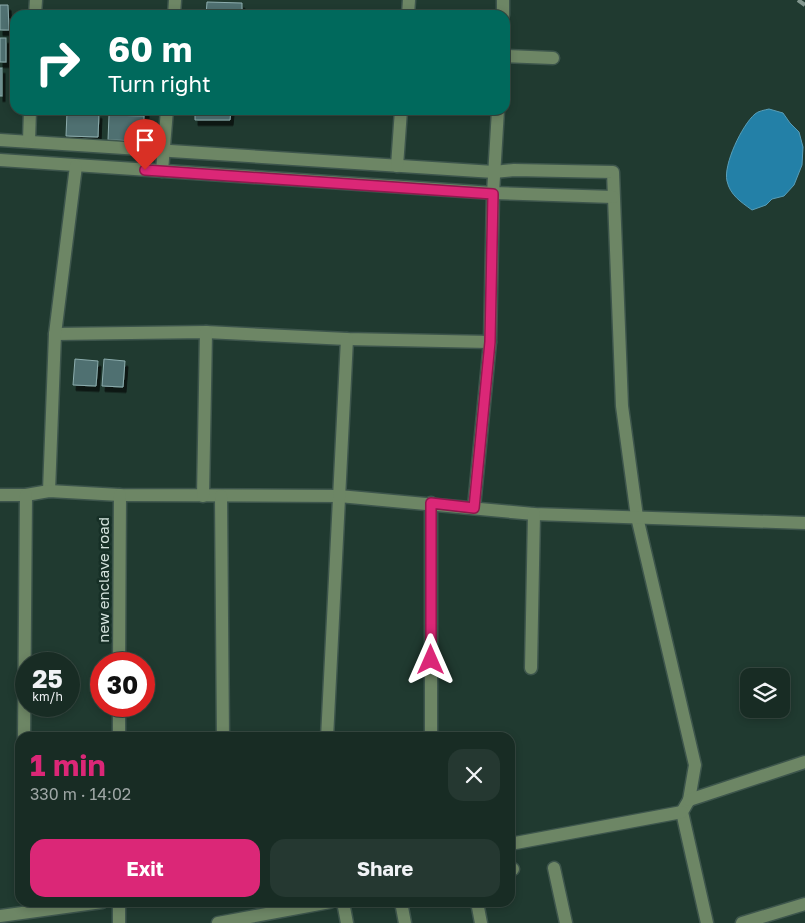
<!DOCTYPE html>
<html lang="en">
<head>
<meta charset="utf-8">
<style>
	:root { --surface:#182c24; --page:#253831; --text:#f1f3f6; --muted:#9fa7a6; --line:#364841; --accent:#db2777 }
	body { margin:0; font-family:"Golos Text",sans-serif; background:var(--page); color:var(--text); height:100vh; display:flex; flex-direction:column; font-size:19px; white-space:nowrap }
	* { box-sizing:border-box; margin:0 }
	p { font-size:16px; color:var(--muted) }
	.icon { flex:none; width:28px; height:28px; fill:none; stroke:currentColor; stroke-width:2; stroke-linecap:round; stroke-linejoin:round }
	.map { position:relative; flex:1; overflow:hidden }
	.drawer { position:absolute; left:15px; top:732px; width:500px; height:175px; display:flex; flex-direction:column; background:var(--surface); border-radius:15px; box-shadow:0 2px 8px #0003,0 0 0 1px var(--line) }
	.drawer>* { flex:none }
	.banner { position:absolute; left:10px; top:10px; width:500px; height:105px; border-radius:15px; box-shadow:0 2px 8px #0003,0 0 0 1px var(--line); background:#00695c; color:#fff; overflow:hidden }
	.controls { position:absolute; left:740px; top:668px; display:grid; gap:10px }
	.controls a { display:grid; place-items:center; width:50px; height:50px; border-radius:10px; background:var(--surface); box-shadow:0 2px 8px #0003,0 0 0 1px var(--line); font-size:25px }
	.speed { position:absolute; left:15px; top:652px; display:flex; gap:10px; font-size:25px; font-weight:700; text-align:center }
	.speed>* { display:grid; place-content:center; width:65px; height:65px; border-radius:50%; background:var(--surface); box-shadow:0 2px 8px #0003,0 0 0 1px var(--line); line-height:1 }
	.speed small { font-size:12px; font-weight:400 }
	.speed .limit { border:8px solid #d22; background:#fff; color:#111 }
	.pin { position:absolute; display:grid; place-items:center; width:42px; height:42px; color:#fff; margin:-51px -21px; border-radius:50% 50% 50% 0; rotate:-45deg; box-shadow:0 0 5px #0007 }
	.pin .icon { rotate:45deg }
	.me { position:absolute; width:55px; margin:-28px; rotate:0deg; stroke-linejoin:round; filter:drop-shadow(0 0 4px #0008) }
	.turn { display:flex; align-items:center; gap:18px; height:105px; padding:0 15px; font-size:22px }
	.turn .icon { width:65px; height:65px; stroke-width:2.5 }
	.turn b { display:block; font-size:35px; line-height:42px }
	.round { display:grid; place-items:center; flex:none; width:52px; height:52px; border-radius:15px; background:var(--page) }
	.head { display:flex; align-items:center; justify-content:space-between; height:85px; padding:0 15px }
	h1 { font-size:30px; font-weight:700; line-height:38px; color:var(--accent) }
	.cta { display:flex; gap:10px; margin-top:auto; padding:10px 15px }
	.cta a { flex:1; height:58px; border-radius:15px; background:var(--accent); color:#fff; font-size:20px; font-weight:700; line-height:58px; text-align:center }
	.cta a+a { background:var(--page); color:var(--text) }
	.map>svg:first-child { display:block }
</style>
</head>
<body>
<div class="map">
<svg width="805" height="923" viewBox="0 0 805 923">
	<defs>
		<filter id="shadow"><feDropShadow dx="3" dy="5.5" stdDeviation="0" flood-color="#0009"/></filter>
	</defs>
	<rect width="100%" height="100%" fill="#203a30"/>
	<path fill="#2380a7" stroke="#589db7" d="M769,109L783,113L790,123L799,132L803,147L802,165L794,185L784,196L772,199L766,205L752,210C741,202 730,195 727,181C723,165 742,125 755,114C758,111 765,110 769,109Z"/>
	<g fill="#507071" stroke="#8cadae" filter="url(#shadow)">
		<path d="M207,2L242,3V15H206Z"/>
		<path d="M0,5H8L9,30H0Z"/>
		<rect x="0" y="38" width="6" height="24"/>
		<rect x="0" y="68" width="2" height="28"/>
		<rect x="111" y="110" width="35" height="3"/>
		<path d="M195,110H231L230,120H195Z"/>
		<path d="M67,112L99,113L98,137L66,136Z"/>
		<path d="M109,115L144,116L143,141L108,140Z"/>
		<path d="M75,359L98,361L96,386L73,385Z"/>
		<path d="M104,359L125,361L123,387L102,386Z"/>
	</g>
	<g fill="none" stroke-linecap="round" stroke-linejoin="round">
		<g stroke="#3d554c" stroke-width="15">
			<g id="minor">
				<path d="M35,15L36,0"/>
				<path d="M174,15L175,0"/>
				<path d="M408,15L409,0"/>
				<path d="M503,15V0"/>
				<path d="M505,56L553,58"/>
				<path d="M0,140L494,172L514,170L613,172L622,406L637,517L695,765L689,800L682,812L707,923"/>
				<path d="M29,141L30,110"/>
				<path d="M0,160L493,193L613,197"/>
				<path d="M397,166L401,110"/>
				<path d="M162,171L167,110"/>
				<path d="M55,334L206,332L347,339L490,342"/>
				<path d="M49,491L55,334L76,166"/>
				<path d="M0,495H26L49,491L120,495L339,496L534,514L805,523"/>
				<path d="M203,496L206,332"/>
				<path d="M221,496L223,738"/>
				<path d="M474,507L490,342L493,193L498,110"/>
				<path d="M119,664L120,495"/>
				<path d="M531,668L534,514"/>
				<path d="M24,738L26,495"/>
				<path d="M119,738V706"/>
				<path d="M327,738L347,339"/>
				<path d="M431,738V503"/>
				<path d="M689,800L805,762"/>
				<path d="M510,844L682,812"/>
				<path d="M554,868L566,923"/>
				<path d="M510,869H513"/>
				<path d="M119,902V923"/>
				<path d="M343,902L347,923"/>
				<path d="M401,902L405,923"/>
				<path d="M477,902L481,923"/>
				<path d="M0,916L102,902"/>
				<path d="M218,923L330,902"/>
				<path d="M742,923L805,904"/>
			</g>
		</g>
		<use href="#minor" stroke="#6d8665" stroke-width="12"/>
		<path stroke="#83978f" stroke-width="4" stroke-dasharray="9 9" stroke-linecap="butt" d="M798,0L805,5"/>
	</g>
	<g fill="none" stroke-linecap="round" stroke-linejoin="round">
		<g stroke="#8e194d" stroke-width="12">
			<path id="route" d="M145,170L493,194L490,342L474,508L431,503V660"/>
		</g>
		<use href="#route" stroke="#db2777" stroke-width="9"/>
	</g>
	<g text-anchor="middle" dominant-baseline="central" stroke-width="5" stroke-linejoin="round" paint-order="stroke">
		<g font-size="15" fill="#d3e2dc" stroke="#162f26">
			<text transform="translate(103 580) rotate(-90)">new enclave road</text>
		</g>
	</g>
</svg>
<div class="controls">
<a><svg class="icon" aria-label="layers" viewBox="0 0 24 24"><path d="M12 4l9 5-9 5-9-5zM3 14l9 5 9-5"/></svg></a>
</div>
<div class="speed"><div>25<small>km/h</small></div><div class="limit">30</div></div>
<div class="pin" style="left:145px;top:170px;background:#d93025"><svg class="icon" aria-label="arrive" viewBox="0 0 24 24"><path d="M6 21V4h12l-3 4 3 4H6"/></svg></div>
<svg class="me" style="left:431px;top:660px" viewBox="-20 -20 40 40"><path d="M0-17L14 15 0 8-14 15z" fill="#db2777" stroke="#fff" stroke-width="4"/></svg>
<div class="banner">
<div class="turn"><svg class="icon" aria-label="right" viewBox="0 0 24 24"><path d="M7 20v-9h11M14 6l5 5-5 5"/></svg><div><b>60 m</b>Turn right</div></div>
</div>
<section class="drawer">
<div class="head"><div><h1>1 min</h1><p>330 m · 14:02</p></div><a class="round"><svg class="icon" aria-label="close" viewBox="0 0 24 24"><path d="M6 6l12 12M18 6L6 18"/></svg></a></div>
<div class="cta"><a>Exit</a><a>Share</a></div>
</section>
</div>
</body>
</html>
